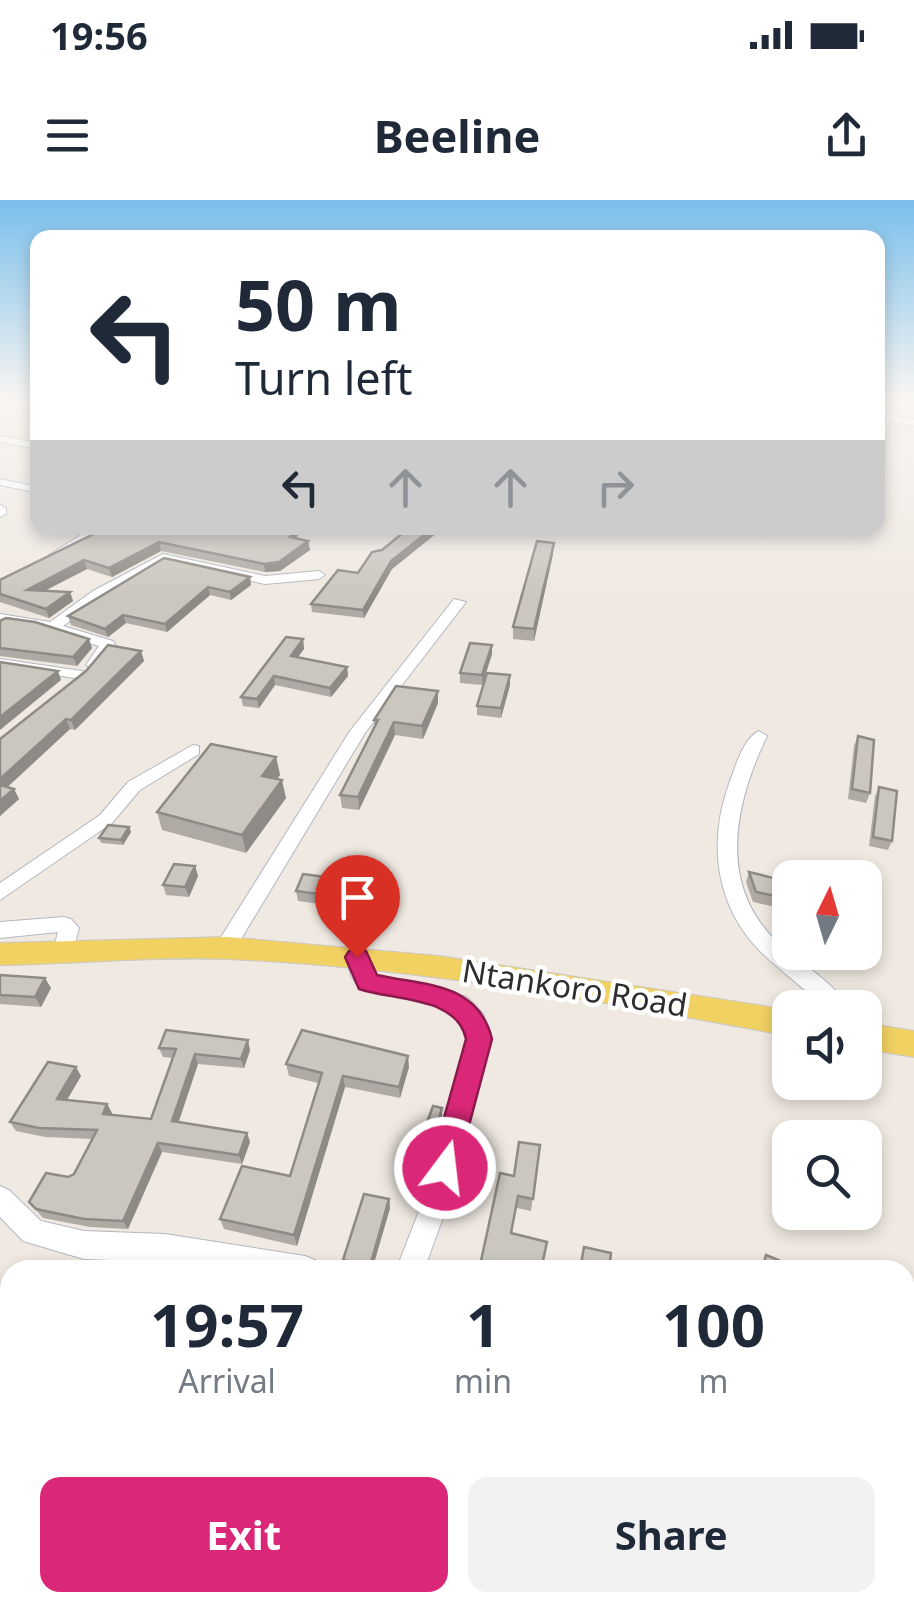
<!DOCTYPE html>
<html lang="en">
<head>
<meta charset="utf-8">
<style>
	:root { --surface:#fff; --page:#f2f2f3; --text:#1f2937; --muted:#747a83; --accent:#db2777 }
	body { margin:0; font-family:"Noto Sans",sans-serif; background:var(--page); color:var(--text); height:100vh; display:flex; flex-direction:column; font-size:38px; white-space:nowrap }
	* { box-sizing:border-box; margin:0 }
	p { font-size:32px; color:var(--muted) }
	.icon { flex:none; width:55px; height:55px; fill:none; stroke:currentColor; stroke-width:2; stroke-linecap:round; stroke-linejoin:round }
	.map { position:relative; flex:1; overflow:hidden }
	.drawer { position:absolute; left:0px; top:1060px; width:915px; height:352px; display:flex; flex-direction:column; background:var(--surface); border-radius:30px 30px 0 0; box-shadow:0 5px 15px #0003 }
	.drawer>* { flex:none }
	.hud { position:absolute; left:30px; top:30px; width:855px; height:305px; border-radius:20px; box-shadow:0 5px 15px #0003; background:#fff; color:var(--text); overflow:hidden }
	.needle { width:65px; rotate:5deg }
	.buttons { position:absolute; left:772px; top:660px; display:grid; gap:20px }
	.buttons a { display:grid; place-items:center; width:110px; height:110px; border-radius:20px; background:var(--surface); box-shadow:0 5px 15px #0003; font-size:50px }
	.pin { position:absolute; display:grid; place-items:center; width:85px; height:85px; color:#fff; margin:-102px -42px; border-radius:50% 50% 50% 0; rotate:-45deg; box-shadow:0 0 10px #0007 }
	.pin .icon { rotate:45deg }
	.me { position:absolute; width:110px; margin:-55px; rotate:15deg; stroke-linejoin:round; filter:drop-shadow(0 0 8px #0008) }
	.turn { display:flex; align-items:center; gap:35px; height:210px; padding:0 40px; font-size:45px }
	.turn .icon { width:130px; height:130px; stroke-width:2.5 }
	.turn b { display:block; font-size:70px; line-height:85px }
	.lanes { display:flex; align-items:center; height:95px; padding:0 40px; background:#0003; justify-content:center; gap:50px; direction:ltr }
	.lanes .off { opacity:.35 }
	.eta { display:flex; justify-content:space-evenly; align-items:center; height:170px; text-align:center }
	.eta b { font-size:60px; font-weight:700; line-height:70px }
	.primary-button { display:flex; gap:20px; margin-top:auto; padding:20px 40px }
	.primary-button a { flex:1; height:115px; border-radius:20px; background:var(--accent); color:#fff; font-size:40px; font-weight:700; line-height:115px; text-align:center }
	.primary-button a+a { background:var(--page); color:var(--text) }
	.status { display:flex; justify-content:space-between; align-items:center; height:70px; padding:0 50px; background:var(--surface); direction:ltr }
	.status svg { height:28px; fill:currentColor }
	header { display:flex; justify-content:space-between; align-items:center; height:130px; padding:0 40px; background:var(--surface); font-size:45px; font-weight:700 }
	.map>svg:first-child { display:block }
</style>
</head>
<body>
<div class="status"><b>19:56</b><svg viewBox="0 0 49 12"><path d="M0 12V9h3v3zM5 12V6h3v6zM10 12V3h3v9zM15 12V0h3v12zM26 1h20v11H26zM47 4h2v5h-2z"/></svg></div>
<header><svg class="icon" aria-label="menu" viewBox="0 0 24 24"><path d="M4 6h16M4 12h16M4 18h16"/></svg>Beeline<svg class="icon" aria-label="share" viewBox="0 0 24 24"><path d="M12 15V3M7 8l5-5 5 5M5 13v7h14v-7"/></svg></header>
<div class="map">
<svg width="914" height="1412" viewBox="0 0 914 1412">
	<rect width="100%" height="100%" fill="#efe9e1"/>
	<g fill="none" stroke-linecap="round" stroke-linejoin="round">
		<g stroke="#b4b7c1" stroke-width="2">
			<g id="minor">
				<path d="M878,213L914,219V225L878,219Z"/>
				<path d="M0,236L38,243V249L0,242Z"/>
				<path d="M0,279L38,287V293L0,285Z"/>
				<path d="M0,305L6,308V314L0,317Z"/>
				<path d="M92,328H105L59,358L49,355Z"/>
				<path d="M163,354L265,376L319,371L325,375L319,379L265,384L165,362L103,397L63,426L113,441L115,444L98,468L93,469L86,465L99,446L39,428L0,422V414L50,422L93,391Z"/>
				<path d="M454,399L466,402L365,533L232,754H218L215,748L218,742L350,531Z"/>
				<path d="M0,459L82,471L89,475L82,479L0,467Z"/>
				<path d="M759,531L767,536C734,605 716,686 780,745C802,765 833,781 849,808H824C804,787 780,771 760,751C715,705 708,642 729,584C735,568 743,538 759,531Z"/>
				<path d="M193,545L199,546V554L140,590L112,623L0,700V683L100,615L128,582Z"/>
				<path d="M64,717L71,719L79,728L71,758H57L53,752L58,732L0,738V722Z"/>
				<path d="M357,749L364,751L375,775L467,797L483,814L490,839L449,1001L424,1070H396L423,1001L468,839L464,824L452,810L360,788L351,776L346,757L350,751Z"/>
				<path d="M0,986L9,990L41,1021L84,1031L165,1034L305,1056L315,1060L319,1070H217L165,1062L84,1059L23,1041L0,1017Z"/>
				<path d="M247,1402H283L280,1412H243Z"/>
			</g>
		</g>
		<g stroke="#c9c9c9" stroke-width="2">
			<g id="major">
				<path d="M227,737L439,756L790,810V836C604,802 417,767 227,759C152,756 76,764 0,765V743Z"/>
				<path d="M865,823L914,831V857L865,849Z"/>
			</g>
		</g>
		<use href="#minor" fill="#fff" fill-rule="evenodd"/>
		<use href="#major" fill="#f2d163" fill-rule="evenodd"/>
	</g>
	<g fill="#afaba4">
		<path d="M106,328L297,336L298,339L308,341L310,350L280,371L265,372L161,351L112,377L87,369L45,391L70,392L73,401L49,418L0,402V380Z"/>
		<path d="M406,328H452L450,329L443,328L392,369L364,418L312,412L311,404L358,373L407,329Z"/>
		<path d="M553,354L534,441L513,439V427Z"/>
		<path d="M250,377L251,385L231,400L210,395L167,432L126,423L108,437L71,425L68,416Z"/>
		<path d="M0,421L92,448L77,466L0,456Z"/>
		<path d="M303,439L304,449L298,457L347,467L348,476L331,497L275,485L259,508L243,506L241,497Z"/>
		<path d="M492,445V454L482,485L460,483V473Z"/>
		<path d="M141,451L144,461L75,530L70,529L7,587L14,589L19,599L0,616V539Z"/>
		<path d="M510,475V485L501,518L477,515V506Z"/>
		<path d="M438,503L423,539L395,535L359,610L342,608L340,595L374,528V520Z"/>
		<path d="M858,536L870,593L866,603L848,599L854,546Z"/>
		<path d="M276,557L280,575L277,579L286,598L246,653L162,630L157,612Z"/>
		<path d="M879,587L892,641L888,650L869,646L875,596Z"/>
		<path d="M129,627L131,632L123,645L101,643L99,638Z"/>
		<path d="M195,666L198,676L189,697L166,695L163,685Z"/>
		<path d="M749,672L790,682V710L753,702L746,682Z"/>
		<path d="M333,678L334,688L327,705L298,701L296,691Z"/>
		<path d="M0,775L51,788L41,807L0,804Z"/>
		<path d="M159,848L250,850L244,868L198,864L178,922L247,933L250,942L242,964L162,952L128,1029L90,1027L43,1018L29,1002L74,974L92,939L45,937L16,931L10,922L81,876L67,900L107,904L112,913V914L151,919L173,858L163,857Z"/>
		<path d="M286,864L409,867L400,898L345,887L297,1046L224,1029L220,1019L290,976L318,883L289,876Z"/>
		<path d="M442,917L433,949L423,946L422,937Z"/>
		<path d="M540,945L531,1011L517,1008L479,1070L514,976Z"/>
		<path d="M389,999L390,1008L372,1070L345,1068L343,1060Z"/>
	</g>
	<g fill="#8e8b86">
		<path d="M296,328H308L297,336L298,340L290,337L292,331Z"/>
		<path d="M433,328H443L392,369L364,418L363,410L391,361Z"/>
		<path d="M308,341L310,350L280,371L265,372L264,364Z"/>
		<path d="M159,342L161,351L112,377L109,368Z"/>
		<path d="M554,343L553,354L534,441V429Z"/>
		<path d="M84,360L87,369L30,398L27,390Z"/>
		<path d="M250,377L251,385L231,400L230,392Z"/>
		<path d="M208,387L210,395L167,432L165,424Z"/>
		<path d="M70,392L73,401L49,418L46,409Z"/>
		<path d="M123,415L126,423L108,437L105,429Z"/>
		<path d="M89,439L92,448L77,466L73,457Z"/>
		<path d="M303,439L304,449L292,465L291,456Z"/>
		<path d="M492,445V454L482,485V475Z"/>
		<path d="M141,451L144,461L75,530L71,520Z"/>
		<path d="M347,467L348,476L331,497L330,488Z"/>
		<path d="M58,471L61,480L0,530V517Z"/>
		<path d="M510,475V485L501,518V508Z"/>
		<path d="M274,476L275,485L259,508L257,499Z"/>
		<path d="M438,491V503L423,539L422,526Z"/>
		<path d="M66,519L70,529L0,594V579Z"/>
		<path d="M394,522L395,535L359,610L358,597Z"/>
		<path d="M276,557L280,575L265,594L262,576Z"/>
		<path d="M282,580L286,598L246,653L242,635Z"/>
		<path d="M14,589L19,599L0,616V601Z"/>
		<path d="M129,627L131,632L123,645L121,640Z"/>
		<path d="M195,666L198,676L189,697L185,687Z"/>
		<path d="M333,678L334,688L327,705L326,695Z"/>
		<path d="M45,778L51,788L41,807L35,797Z"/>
		<path d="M248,840L250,850L244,868L241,859Z"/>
		<path d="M195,854L198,864L176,930L172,921Z"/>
		<path d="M408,856L409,867L400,898L399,887Z"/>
		<path d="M76,867L81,876L62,908L57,899Z"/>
		<path d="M343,876L345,887L297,1046L294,1035Z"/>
		<path d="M107,904L112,913L108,923L103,914Z"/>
		<path d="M442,908V917L433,949V940Z"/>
		<path d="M247,933L250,942L242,964L239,955Z"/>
		<path d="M158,943L162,952L128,1029L123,1021Z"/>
		<path d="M389,999L390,1008L372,1070H370V1066Z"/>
		<path d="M0,1181L10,1189V1194L0,1211Z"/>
		<path d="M82,1402L90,1404L89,1412H80Z"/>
		<path d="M235,1402H244L240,1410L234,1405Z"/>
	</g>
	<g fill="#cbc7bf" stroke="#8e8b86" stroke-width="2.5">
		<path d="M106,328H296L292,331H297L290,337L308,341L279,362L264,364L159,342L109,368L84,360L27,390L70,392L46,409L0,394V380Z"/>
		<path d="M409,328H433L391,361L363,410L311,404L338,370L358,373L372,352L382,350Z"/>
		<path d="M537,341L554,343L534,429L513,427Z"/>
		<path d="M164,358L250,377L230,392L208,387L165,424L123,415L105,429L68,416Z"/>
		<path d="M6,418L35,422L89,439L73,457L0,448V421Z"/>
		<path d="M286,437L303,439L291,456L347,467L330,488L274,476L257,499L241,497Z"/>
		<path d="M470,443L492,445L482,475L460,473Z"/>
		<path d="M108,445L141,451L71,520L66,519L0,579V539L86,471Z"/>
		<path d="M0,462L58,471L0,517Z"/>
		<path d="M487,473L510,475L501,508L477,506Z"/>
		<path d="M396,486L438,491L422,526L394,522L358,597L340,595L378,520H374Z"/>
		<path d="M858,536L874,540L870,593L852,589Z"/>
		<path d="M211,544L276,557L262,576L282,580L242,635L157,612Z"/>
		<path d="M0,585L14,589L0,601Z"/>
		<path d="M879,587L897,591L892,641L873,637Z"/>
		<path d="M108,625L129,627L121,640L99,638Z"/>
		<path d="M174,664L195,666L185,687L163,685Z"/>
		<path d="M749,672L790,682V699L756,692Z"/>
		<path d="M303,674L333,678L326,695L296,691Z"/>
		<path d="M0,775L45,778L35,797L0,795Z"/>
		<path d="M166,830L248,840L241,859L195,854L172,921L247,933L239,955L158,943L123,1021L84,1019L36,1009L29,1002L46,973L68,977L74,974L97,930L39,928L10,922L48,862L76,867L57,899L107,904L103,914L151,919L176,849L159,848Z"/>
		<path d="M302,830L408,856L399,887L343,876L294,1035L220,1019L242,966L290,976L322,873L286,864Z"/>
		<path d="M433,906L442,908L433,940L422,937Z"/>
		<path d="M519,942L540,945L533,999L518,996L511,1033L547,1042L541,1070H479L500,973L514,976Z"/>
		<path d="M364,994L389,999L370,1066L343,1060Z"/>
		<path d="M584,1047L611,1053L609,1070H580Z"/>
		<path d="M766,1055L790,1065L788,1070H762Z"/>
		<path d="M0,1296L10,1300V1348L0,1344Z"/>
		<path d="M73,1402H82L80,1412H46L47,1406Z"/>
		<path d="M279,1402H388L383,1412H241L277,1411Z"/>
		<path d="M553,1402H588L605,1412H550Z"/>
		<path d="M640,1402H642L660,1412H638Z"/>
	</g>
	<linearGradient id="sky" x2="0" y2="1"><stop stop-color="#7abfeb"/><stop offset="0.5" stop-color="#f8f5f2"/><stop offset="1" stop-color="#f8f5f2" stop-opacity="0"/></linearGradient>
	<rect width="914" height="397" fill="url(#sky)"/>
	<path fill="#db2777" stroke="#8e194d" stroke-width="2.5" d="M357,748L366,751L377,775C426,786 478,782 492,839L455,978L445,982L435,978L430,968L466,839C457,796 395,801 359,789L345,757L349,751Z"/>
	<g text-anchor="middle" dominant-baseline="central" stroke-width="9" stroke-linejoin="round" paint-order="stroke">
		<g font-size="32" fill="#2e2e2e" stroke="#fff">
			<text transform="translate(575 787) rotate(9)">Ntankoro Road</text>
		</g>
	</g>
</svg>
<div class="buttons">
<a><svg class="needle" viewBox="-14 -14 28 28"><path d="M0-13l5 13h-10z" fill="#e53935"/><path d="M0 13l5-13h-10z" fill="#747a83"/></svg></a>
<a><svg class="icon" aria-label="sound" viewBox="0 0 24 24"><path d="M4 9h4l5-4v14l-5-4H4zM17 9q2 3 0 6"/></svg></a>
<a><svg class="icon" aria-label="search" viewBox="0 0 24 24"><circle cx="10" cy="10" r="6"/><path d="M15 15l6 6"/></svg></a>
</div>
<div class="pin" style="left:357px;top:757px;background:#d93025"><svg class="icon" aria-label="arrive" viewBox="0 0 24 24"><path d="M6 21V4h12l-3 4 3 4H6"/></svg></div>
<svg class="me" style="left:445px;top:968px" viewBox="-20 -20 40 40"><circle r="17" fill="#db2777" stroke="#fff" stroke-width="3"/><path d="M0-11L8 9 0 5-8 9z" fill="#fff"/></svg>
<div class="hud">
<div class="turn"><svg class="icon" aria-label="left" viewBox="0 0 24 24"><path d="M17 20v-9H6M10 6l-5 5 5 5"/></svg><div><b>50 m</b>Turn left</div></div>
<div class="lanes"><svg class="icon" aria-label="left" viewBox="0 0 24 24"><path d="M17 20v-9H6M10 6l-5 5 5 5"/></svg><svg class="icon off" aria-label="ahead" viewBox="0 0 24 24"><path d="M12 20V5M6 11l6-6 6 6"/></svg><svg class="icon off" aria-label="ahead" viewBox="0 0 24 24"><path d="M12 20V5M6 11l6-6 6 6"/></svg><svg class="icon off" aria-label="right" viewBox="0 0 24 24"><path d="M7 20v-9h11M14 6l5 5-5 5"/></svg></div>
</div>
<section class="drawer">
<div class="eta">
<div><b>19:57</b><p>Arrival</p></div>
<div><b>1</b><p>min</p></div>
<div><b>100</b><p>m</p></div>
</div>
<div class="primary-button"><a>Exit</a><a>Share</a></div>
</section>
</div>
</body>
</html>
